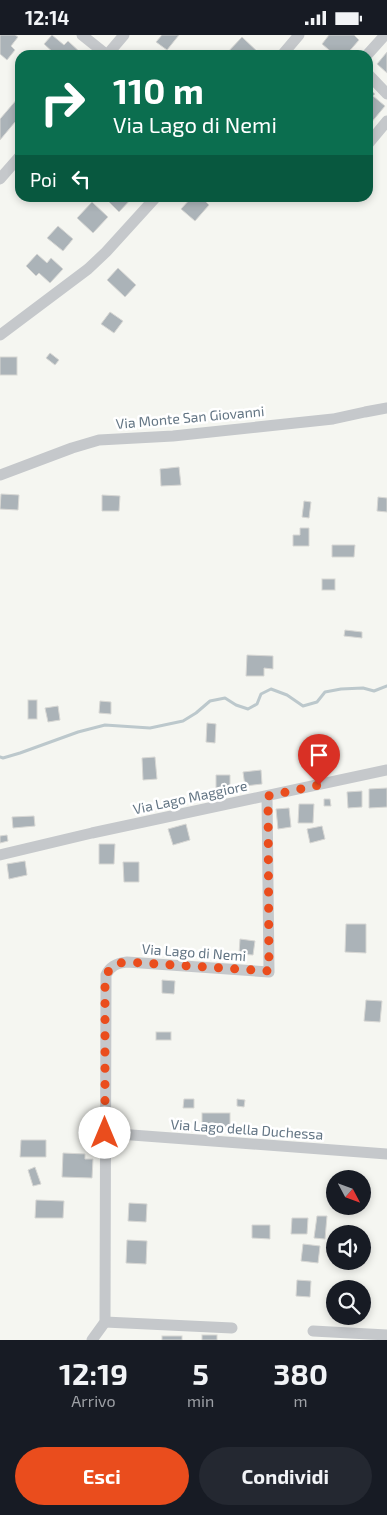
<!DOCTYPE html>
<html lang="it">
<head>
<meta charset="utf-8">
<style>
	:root { --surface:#171b24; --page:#242831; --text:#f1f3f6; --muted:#9ea1a6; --accent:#ea4d1d }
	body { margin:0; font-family:"Exo 2",sans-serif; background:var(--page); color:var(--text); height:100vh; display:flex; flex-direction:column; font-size:19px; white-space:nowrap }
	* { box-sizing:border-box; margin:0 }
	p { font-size:16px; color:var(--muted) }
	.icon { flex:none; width:28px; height:28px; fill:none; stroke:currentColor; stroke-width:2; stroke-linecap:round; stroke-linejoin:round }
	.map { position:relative; height:1305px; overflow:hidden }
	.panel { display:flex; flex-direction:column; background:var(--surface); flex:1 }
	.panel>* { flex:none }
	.hud { position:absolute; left:15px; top:15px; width:358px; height:152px; border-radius:15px; box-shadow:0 2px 8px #0003; background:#0b6e4f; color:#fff; overflow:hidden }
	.needle { width:32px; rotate:131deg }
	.buttons { position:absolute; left:326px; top:1135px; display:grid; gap:10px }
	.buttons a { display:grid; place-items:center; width:45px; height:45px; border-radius:50%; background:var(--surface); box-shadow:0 2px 8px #0003; font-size:25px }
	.pin { position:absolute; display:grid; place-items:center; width:42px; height:42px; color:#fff; margin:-51px -21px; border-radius:50% 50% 50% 0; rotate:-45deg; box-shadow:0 0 5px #0007 }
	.pin .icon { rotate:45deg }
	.me { position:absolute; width:55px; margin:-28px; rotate:0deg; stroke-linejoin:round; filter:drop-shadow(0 0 4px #0008) }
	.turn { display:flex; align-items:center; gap:18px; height:105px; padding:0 15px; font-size:22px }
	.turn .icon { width:65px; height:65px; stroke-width:2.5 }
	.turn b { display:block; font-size:35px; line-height:42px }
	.then { display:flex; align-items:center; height:48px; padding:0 15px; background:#0003; gap:10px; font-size:19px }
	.eta { display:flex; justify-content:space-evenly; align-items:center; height:85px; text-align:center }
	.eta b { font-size:30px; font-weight:700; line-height:35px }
	.button { display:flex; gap:10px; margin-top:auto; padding:10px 15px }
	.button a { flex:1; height:58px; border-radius:30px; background:var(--accent); color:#fff; font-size:20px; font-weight:700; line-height:58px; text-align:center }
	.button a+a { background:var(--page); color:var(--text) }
	.status { display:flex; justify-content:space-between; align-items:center; height:35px; padding:0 25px; background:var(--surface); direction:ltr }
	.status svg { height:14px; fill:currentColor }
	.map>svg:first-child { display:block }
</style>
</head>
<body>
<div class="status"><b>12:14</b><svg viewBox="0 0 49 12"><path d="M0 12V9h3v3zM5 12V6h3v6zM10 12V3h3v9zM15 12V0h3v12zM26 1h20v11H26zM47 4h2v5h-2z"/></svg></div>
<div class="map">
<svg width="387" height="1305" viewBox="0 0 387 1305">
	<rect width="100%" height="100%" fill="#f5f6f1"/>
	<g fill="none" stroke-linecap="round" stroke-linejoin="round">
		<path stroke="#bcc8cc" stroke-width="3" d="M0,722L3,723L20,718L78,697L105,690L150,693L183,686L196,678L210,666L225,663L236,670L248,674L257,669L261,659L271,654L287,660L303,671L317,667L325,657L341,654L363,653L374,656L387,651"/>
	</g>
	<g fill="#abb3b8" stroke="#d7d7d4">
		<path d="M0,0H15L18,2L11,11L15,15L7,25L0,19Z"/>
		<path d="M52,0L64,10L68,6L82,19L81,20H65L62,18L60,20H56L44,9Z"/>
		<path d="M162,0H179L167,15L156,7Z"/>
		<path d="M329,0H354L359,5L346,20H335L322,9Z"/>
		<path d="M242,2L260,19L259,20L226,19Z"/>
		<path d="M387,17V38L377,29Z"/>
		<path d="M368,52L375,59L373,61L385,71L370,89L368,87Z"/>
		<path d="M18,63L20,65V89L19,90L15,87L0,105V84Z"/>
		<path d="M104,162H137L135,165L132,163L119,177Z"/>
		<path d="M192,162H201L209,170L195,186L181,174Z"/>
		<path d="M92,167L108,182L93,198L77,183Z"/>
		<path d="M58,191L73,204L63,216L47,203Z"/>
		<path d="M37,219L47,228L51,223L63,234L50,248L39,238L36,241L26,231Z"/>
		<path d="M118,233L136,250L125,262L107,245Z"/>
		<path d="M110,277L123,286L114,298L101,289Z"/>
		<path d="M50,318L59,325L55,330L46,323Z"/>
		<rect x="0" y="322" width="17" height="18"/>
		<path d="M179,432L181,450L161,451L160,434Z"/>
		<path d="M1,459L19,460L18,475L0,474Z"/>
		<path d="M102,460L120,461L119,476H102Z"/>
		<path d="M378,462L387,463V477L377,476Z"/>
		<path d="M304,466L311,467L309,483L302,482Z"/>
		<path d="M300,493H309V511H293V500H300Z"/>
		<path d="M332,510H355L354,522H332Z"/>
		<rect x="322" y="544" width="13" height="11"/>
		<path d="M345,595L362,597V603L344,601Z"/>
		<path d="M247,620L273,621V634L264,633V641H246Z"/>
		<rect x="28" y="665" width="9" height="19"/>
		<path d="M100,666L111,667V679L99,678Z"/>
		<path d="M58,671L60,685L48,687L45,673Z"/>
		<path d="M207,688L216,689L215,708L206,707Z"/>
		<path d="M155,722L157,744L143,745L142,723Z"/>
		<path d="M261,735L262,749L245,751L243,737Z"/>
		<path d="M216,740H230V753L216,754Z"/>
		<path d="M387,753V772L369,773V754Z"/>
		<path d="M362,756V772L348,773L347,757Z"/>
		<path d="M324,764H330L331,771H324Z"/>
		<path d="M299,769H314L313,788H298Z"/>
		<path d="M289,773L291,792L278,794L276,774Z"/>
		<path d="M34,781L35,791L13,793L12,782Z"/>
		<path d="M186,789L190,805L173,810L168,794Z"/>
		<path d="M322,791L325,804L310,808L307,794Z"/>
		<path d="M7,800L8,806L0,808V801Z"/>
		<path d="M99,809H115L114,829H99Z"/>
		<path d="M25,826L27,840L9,844L7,829Z"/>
		<path d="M123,827H139V847H124Z"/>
		<path d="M346,889H366V918L345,917Z"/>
		<path d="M240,904L255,906L253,920L239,919Z"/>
		<path d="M162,945L175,946L174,959L162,958Z"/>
		<path d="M366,965L382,966L380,987L364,986Z"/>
		<rect x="156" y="997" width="15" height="8"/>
		<path d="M184,1064H194V1073H183Z"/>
		<path d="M237,1064L245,1065L244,1072L237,1071Z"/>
		<rect x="202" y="1078" width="28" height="14"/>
		<path d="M21,1105H46V1122H20Z"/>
		<path d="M63,1118L85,1119V1124H93L92,1143L62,1142Z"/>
		<path d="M35,1132L41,1149L33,1151L28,1135Z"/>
		<path d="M36,1165L64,1166L63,1183H35Z"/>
		<path d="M129,1168L147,1169L146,1187L128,1186Z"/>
		<path d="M317,1181H327L325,1204L314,1203Z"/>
		<path d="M292,1183H308L307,1199H291Z"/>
		<path d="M252,1190H270V1204L252,1203Z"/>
		<path d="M127,1205L147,1206L146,1229L126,1228Z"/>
		<path d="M303,1209L320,1211L318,1228L301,1226Z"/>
		<path d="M297,1245L311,1246L310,1262L296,1261Z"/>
		<rect x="202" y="1300" width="15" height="5"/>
		<rect x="162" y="1301" width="20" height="4"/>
	</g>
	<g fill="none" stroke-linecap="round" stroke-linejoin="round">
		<g stroke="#c5c8cb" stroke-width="11">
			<path d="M82,0L107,20L124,0"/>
			<path d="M282,20L299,0"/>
			<path d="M367,20L385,0"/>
			<path d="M368,39L387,59"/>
			<path d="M368,109L387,86"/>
			<path d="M0,144L20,121"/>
			<path d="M0,300L88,234L106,217L156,162"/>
			<path d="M0,440L72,413L99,405L173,401L333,384L365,377L387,373"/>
			<path d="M0,820L92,798L387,735"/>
			<path d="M105,1098L387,1119"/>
			<path d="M105,1287L232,1293"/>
			<path d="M313,1296L387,1300"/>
			<path d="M92,1305L105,1287L106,940C110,931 117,928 127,927L269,937L267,761"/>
		</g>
	</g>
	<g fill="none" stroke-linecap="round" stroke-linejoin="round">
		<path stroke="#ea4d1d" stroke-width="9" stroke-dasharray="0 16.2" d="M105,1098V946C107,934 114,928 127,927L269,936L268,761L319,750"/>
	</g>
	<g text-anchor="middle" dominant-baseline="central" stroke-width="5" stroke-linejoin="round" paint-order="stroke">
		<g font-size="14" fill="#637584" stroke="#fff">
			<text transform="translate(190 382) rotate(-5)">Via Monte San Giovanni</text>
			<text transform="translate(190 762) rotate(-12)">Via Lago Maggiore</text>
			<text transform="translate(194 917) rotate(4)">Via Lago di Nemi</text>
			<text transform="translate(247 1094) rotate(4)">Via Lago della Duchessa</text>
		</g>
	</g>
</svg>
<div class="buttons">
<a><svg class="needle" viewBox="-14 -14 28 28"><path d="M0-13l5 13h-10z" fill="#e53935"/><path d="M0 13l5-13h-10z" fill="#9ea1a6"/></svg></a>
<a><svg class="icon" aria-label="sound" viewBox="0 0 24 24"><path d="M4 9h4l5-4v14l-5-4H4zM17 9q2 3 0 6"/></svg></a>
<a><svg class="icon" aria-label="search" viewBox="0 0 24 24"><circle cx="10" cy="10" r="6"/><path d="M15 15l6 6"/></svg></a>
</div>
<div class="pin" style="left:319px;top:750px;background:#d93025"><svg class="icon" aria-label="arrive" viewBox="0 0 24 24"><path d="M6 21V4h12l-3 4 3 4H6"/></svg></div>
<svg class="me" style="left:105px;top:1098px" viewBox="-20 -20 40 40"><circle r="19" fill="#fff"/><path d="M0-13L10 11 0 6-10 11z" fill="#ea4d1d"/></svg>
<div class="hud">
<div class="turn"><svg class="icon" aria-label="right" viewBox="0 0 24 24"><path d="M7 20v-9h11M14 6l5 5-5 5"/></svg><div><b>110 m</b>Via Lago di Nemi</div></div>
<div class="then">Poi<svg class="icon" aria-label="left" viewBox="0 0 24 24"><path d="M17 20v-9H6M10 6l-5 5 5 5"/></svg></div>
</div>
</div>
<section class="panel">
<div class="eta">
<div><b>12:19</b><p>Arrivo</p></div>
<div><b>5</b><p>min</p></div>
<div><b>380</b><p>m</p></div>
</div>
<div class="button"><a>Esci</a><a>Condividi</a></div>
</section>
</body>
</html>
